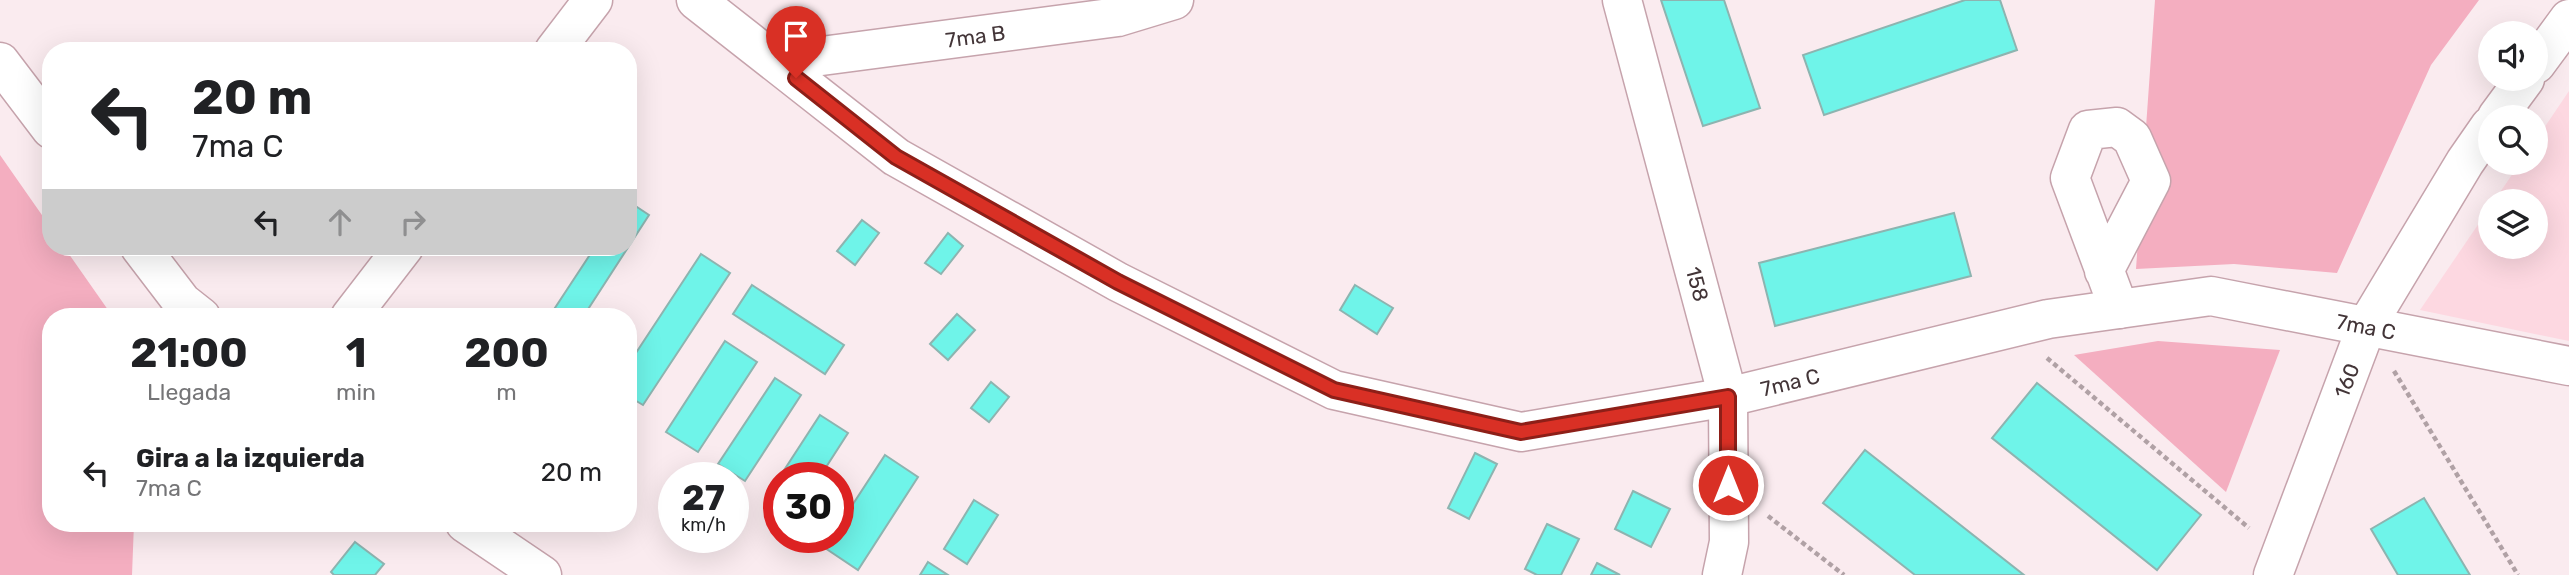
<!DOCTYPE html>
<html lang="es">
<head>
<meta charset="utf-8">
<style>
	:root { --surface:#fff; --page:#f2f2f2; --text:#202124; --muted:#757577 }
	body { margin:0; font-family:Rubik,sans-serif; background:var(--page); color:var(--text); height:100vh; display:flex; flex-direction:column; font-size:26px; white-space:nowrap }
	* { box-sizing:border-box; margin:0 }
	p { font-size:23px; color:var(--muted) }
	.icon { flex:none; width:38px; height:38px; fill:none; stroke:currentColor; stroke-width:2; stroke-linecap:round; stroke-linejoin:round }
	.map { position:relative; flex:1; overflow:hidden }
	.details { position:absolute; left:42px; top:308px; width:595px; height:224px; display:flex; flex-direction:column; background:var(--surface); border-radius:28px; box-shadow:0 7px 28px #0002 }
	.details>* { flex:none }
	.top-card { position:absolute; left:42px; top:42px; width:595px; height:214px; border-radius:28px; box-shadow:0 7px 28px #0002; background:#fff; color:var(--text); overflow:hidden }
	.fabs { position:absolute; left:2478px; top:21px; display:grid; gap:14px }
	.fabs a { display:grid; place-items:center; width:70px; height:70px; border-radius:50%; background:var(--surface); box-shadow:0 7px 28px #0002; font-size:35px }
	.speed { position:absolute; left:658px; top:462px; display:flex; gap:14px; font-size:35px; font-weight:700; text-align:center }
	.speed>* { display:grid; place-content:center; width:91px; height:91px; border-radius:50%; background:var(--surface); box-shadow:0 7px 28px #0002; line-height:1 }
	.speed small { font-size:18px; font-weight:400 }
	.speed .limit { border:10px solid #d22; background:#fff; color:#111 }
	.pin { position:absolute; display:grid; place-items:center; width:60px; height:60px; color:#fff; margin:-72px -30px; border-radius:50% 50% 50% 0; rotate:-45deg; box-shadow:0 0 7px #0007 }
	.pin .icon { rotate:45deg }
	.me { position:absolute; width:77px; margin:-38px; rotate:0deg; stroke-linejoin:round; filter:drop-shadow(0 0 5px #0008) }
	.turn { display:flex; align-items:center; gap:24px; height:147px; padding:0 35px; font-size:32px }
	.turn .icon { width:91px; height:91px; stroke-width:2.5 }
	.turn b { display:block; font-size:49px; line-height:60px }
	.lanes { display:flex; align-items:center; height:66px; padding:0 35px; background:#0003; justify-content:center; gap:35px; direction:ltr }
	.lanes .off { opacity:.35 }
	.eta { display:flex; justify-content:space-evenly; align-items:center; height:119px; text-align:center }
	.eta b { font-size:42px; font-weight:700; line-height:49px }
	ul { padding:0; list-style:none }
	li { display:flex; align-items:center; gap:21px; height:91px; padding:0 35px }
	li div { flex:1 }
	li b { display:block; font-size:26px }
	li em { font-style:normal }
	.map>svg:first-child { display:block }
</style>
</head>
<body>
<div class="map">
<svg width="2569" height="575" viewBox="0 0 2569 575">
	<rect width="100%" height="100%" fill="#faebef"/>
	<path fill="#fdd8e1" d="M2569,91V341L2420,310L2490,207V247H2536V201H2494L2520,163H2536V140Z"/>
	<g fill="#f4aec0">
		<path d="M2155,0H2479L2431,65L2337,273L2234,264L2136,269Z"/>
		<path d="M0,155L51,228V247H64L113,317H51V523H134L132,575H0Z"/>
		<path d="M2158,341L2280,350L2226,492L2074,355Z"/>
	</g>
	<g fill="#6ff4e9" stroke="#8db4b0" stroke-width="2">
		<path d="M1661,0H1724L1760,108L1703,126Z"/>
		<path d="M1965,0H2000L2017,50L1824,115L1803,55Z"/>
		<path d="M628,201L649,215L583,317H549L595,247H628Z"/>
		<path d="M1954,213L1971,276L1775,326L1759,263Z"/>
		<path d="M862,220L879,233L855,265L837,251Z"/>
		<path d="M948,233L963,246L941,274L925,263Z"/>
		<path d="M701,254L730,273L643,405L628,396V365Z"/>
		<path d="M752,285L844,345L825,374L733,314Z"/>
		<path d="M1355,285L1393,308L1377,334L1340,310Z"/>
		<path d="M957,314L975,330L948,360L930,344Z"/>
		<path d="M725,341L757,362L698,452L666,432Z"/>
		<path d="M775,378L801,395L745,481L718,464Z"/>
		<path d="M991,382L1009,397L989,422L971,408Z"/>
		<path d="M2037,383L2201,515L2157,570L1992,438Z"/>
		<path d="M820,415L848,433L819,478H779Z"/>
		<path d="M1865,450L2024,575H1915L1823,503Z"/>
		<path d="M1475,453L1497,464L1469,519L1448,508Z"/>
		<path d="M885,455L918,477L858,570L825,548L832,537H838V527Z"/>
		<path d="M779,478V506L766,498Z"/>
		<path d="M1633,491L1670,509L1651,547L1615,529Z"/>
		<path d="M2424,498L2470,575H2398L2371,529Z"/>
		<path d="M974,500L998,515L967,564L944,549Z"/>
		<path d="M1547,524L1579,539L1561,575H1537L1525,569Z"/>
		<path d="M355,542L384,564L375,575H334L331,572Z"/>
		<path d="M928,562L948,575H920Z"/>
		<path d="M1597,563L1620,575H1591Z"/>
	</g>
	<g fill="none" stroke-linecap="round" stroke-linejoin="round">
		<g stroke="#c6a3ac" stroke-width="41">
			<g id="minor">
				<path id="s1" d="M696,0L896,157L1118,282L1334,390L1521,432L1728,397L2048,319L2211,296L2569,366"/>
				<path id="s2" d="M1622,0L1728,397L1729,542L1722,575"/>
				<path d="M554,51L593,0"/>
				<path d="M0,62L51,129"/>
				<path id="s3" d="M776,62L1118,17L1174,0"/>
				<path d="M2536,64L2569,19"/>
				<path d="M2497,117L2525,79"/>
				<path d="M140,247L182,302L201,317"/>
				<path d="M2104,271L2151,181L2132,138L2117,127L2088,130L2070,178L2119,309"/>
				<path d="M350,317L404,247"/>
				<path d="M465,523L542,575"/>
				<path id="s4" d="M2273,575L2367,325L2465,162L2490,126"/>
			</g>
		</g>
		<g stroke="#b0a1a5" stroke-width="4.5" stroke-dasharray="5 3.5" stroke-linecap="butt">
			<path d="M2047,358L2249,528"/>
			<path d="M2394,371L2518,575"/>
			<path d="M1768,516L1844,575"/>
		</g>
		<use href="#minor" stroke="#fff" stroke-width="38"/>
	</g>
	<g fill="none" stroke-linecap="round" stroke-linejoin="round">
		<g stroke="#8d1f18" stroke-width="18">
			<path id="route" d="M796,78L896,157L1118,282L1334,390L1521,432L1728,397V485"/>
		</g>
		<use href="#route" stroke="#d93025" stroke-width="12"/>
	</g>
	<g text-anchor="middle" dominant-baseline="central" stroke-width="5" stroke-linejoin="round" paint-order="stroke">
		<g font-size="21" fill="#433538" stroke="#fff">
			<text stroke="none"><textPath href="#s3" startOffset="201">7ma B</textPath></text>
			<text stroke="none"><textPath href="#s2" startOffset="294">158</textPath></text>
			<text stroke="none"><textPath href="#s1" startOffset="1804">7ma C</textPath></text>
			<text stroke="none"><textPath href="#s4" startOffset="208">160</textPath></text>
			<text stroke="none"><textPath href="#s1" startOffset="1216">7ma C</textPath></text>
		</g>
	</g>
</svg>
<div class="fabs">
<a><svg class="icon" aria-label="sound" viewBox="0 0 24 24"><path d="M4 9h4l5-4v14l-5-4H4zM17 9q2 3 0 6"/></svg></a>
<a><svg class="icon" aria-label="search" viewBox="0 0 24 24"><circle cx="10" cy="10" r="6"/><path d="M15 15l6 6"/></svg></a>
<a><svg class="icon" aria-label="layers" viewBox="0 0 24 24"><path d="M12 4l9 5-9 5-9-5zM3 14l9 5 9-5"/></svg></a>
</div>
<div class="speed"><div>27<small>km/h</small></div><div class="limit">30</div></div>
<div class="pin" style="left:796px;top:78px;background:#d93025"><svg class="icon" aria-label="arrive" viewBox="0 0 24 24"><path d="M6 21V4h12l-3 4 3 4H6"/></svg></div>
<svg class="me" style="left:1728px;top:485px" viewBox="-20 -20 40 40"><circle r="17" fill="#d93025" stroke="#fff" stroke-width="3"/><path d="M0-11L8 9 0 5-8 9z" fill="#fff"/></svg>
<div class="top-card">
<div class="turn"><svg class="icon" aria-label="left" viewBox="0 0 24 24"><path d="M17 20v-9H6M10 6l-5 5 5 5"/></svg><div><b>20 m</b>7ma C</div></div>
<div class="lanes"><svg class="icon" aria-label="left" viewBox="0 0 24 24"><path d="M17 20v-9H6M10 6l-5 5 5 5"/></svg><svg class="icon off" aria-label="ahead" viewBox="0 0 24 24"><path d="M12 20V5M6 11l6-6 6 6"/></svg><svg class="icon off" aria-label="right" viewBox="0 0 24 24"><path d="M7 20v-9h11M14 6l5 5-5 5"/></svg></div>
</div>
<section class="details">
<div class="eta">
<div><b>21:00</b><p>Llegada</p></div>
<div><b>1</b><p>min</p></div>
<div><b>200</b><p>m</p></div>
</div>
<ul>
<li><svg class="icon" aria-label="left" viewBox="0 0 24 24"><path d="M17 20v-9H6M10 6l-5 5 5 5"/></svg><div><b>Gira a la izquierda</b><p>7ma C</p></div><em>20 m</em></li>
</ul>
</section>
</div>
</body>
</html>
